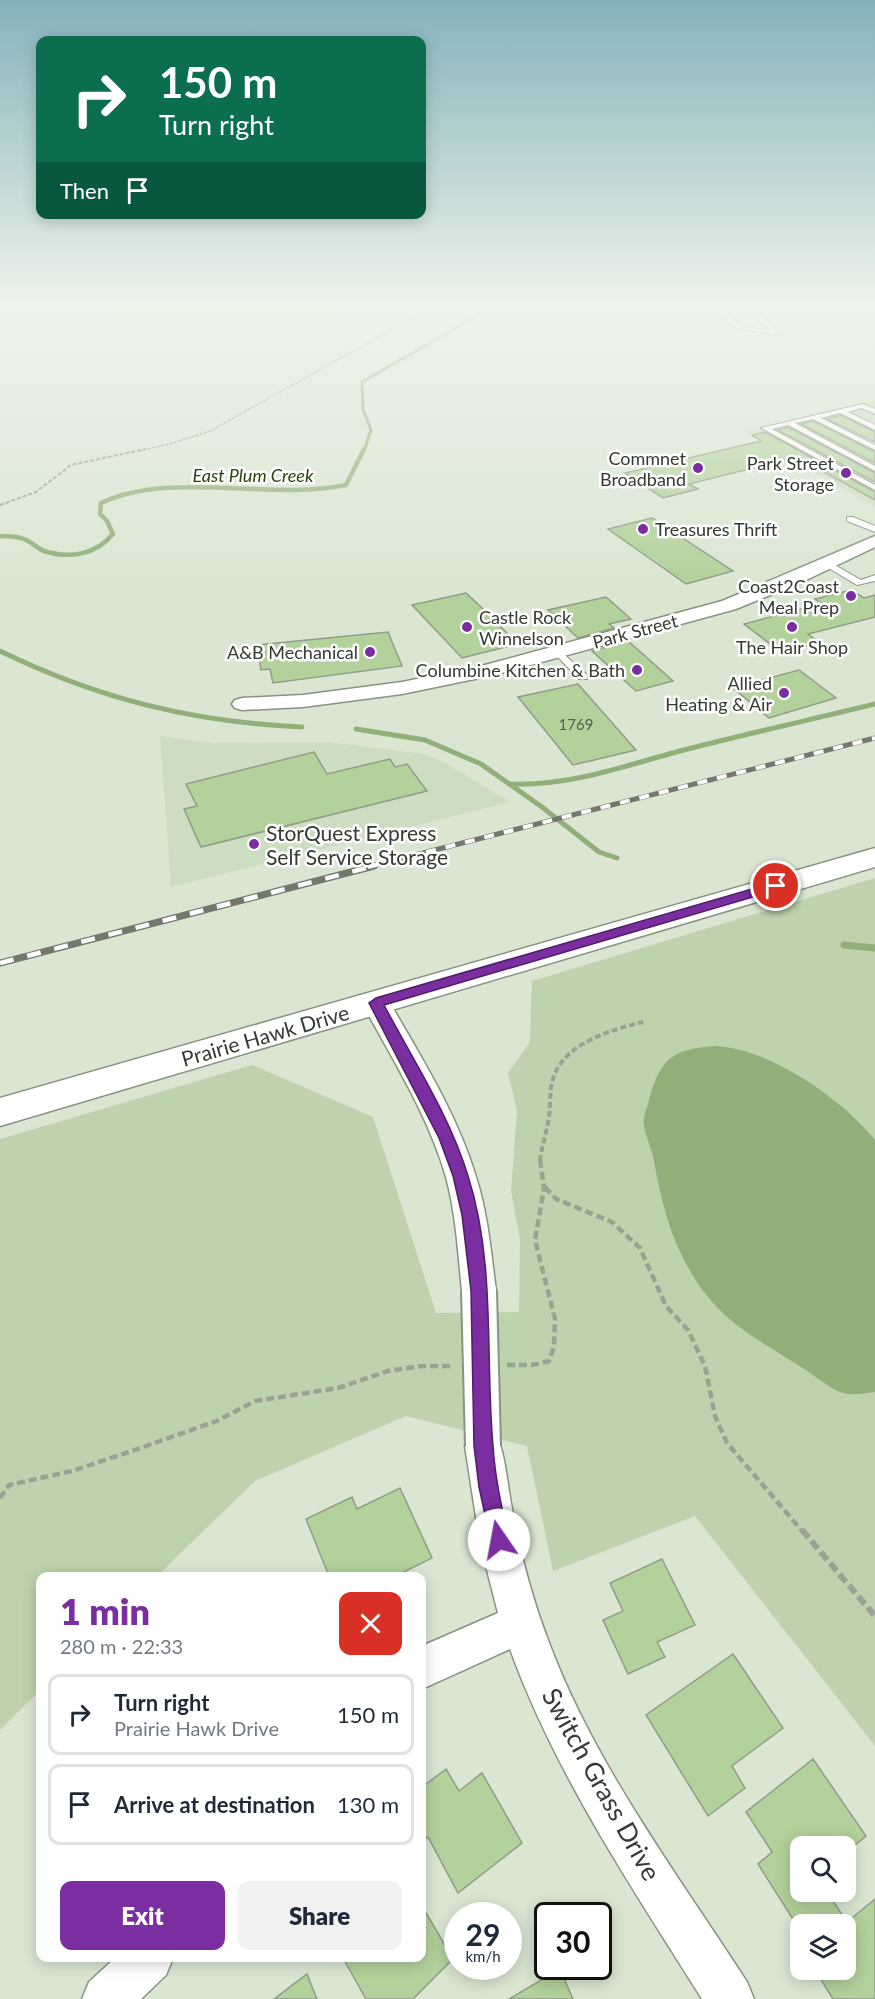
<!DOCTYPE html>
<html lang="en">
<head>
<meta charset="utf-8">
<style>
	:root { --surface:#fff; --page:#f2f2f3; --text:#1f2937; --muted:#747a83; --line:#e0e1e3; --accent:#7a2ea0 }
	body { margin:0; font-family:Lato,sans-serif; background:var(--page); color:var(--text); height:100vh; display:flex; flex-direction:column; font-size:22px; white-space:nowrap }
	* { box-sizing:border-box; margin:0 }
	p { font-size:20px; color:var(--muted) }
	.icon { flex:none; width:33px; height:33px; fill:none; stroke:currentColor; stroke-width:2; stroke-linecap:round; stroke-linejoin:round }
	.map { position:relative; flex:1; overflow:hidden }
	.drawer { position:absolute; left:36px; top:1572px; width:390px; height:390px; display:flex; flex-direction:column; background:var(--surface); border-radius:12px; box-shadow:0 3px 15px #0003 }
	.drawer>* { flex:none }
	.guide { position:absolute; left:36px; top:36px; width:390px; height:183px; border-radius:12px; box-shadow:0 3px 15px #0003; background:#0b6e4f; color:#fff; overflow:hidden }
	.fabs { position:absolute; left:790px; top:1836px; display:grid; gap:12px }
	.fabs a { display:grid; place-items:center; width:66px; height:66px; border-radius:12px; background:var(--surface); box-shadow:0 3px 15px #0003; font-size:30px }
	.speed { position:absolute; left:444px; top:1902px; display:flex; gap:12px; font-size:30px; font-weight:700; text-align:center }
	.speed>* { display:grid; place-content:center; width:78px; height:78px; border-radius:50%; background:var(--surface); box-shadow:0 3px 15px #0003; line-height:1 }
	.speed small { font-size:15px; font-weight:400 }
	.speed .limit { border:3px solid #111; border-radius:9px; background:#fff; color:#111 }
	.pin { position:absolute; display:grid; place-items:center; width:51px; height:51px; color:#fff; margin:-26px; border:3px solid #fff; border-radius:50%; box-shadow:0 2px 6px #0007 }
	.me { position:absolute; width:66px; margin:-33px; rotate:348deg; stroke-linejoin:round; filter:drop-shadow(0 0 4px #0008) }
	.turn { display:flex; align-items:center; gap:21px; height:126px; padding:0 24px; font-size:27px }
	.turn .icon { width:78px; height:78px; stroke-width:2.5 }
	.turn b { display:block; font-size:42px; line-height:51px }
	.then { display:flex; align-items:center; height:57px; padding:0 24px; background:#0003; gap:12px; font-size:22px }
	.round { display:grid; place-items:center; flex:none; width:63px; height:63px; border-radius:12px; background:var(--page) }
	.headline { display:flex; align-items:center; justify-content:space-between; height:102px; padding:0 24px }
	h1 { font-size:36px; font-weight:800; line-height:45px; color:var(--accent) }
	.button { display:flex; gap:12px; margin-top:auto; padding:12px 24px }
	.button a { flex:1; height:69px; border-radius:12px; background:var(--accent); color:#fff; font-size:24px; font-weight:800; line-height:69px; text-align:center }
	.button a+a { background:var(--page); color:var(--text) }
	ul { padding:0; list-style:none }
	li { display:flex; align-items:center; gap:18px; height:81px; margin:0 12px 9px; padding:0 12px; border:3px solid var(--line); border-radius:12px }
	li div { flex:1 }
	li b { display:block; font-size:22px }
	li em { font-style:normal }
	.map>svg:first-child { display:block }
</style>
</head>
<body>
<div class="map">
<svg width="875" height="1999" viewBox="0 0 875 1999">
	<rect width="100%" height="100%" fill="#dae6d2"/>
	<g fill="#cdddc1">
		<path d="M77,304H359L317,330L204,335L86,310L77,306Z"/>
		<path d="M875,400V507L743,431Z"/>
		<path d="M160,736L214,743L329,742L424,754L440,760L510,802L171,887Z"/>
	</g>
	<g fill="#bdd2ad">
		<path d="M528,304H611C594,311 543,317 528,304Z"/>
		<path d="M875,878V1746L695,1516L553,1571L527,1446L406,1416L255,1481L157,1576H40V1690L0,1730V1139L252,1065L373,1117L436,1313L519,1312L520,1239L511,1191L517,1110L508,1073L530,1042L532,981Z"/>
	</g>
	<path fill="#92af7a" d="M715,1046C769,1048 842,1099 875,1140V1392C866,1393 852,1396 843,1393C828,1388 808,1370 793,1362C761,1342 727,1323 704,1292C675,1254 662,1208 654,1161C652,1149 646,1138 644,1126C642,1117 647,1109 649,1100C660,1059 672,1049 715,1046Z"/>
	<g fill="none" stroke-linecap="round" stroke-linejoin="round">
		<path stroke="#92af7a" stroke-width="3" d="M364,451L371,430L363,409L362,382L477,316L482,304"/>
		<path stroke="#92af7a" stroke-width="4.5" d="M0,536C9,536 20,536 28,541C34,544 38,549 44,551C69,559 96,555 113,534L107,521L100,514L101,503C171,470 269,501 346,485L364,449"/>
		<g stroke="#92af7a" stroke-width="5">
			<path d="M0,651C99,699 192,722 302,727"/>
			<path d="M356,729L425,740L481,764L542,807L599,852L617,858"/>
			<path d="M511,784C570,786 624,766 680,751C745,734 810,720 875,704"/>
		</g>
		<path stroke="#92af7a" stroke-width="7" d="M844,945L875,948"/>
	</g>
	<g fill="#b3d19b" stroke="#919c89" stroke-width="1.5">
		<path d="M840,415L875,432V442L827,419Z"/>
		<path d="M813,421L875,452V463L801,424Z"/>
		<path d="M788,427L875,473V482L778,430Z"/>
		<path d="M765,432L875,492V500L797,457L689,484L698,489L663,498L625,473L761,441L752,435Z"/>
		<path d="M652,518L733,571L686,584L608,529Z"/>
		<path d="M851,590L864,598L875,595V617L808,634L820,643L782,653L744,624L821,604L815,599Z"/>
		<path d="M466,593L482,608L518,644L462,658L412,605Z"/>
		<path d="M606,597L631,619L609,624L614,628L578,638L548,610Z"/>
		<path d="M388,632L402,666L273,683L270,669L261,670L257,645Z"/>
		<path d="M628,641L673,681L636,691L592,651Z"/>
		<path d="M799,670L836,698L769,718L733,688Z"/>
		<path d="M578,684L636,750L573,765L518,697Z"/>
		<path d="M314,752L327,774L390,759L395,767L407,764L427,791L201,847L184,809L197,806L186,784Z"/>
		<path d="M400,1488L432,1558L396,1576H329L306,1519L352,1497L357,1509Z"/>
		<path d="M662,1559L695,1625L657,1642L665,1657L628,1674L603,1620L623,1611L610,1583Z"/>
		<path d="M733,1654L783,1728L732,1766L745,1788L708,1816L646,1715Z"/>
		<path d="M813,1759L866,1836L854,1846H801V1892H827L847,1922L875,1899V1999H833L815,1970H846V1924H796L758,1864L772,1852L746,1812Z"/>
		<path d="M446,1769L459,1791L482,1773L522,1843L458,1893L428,1837L422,1842V1787Z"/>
		<path d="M422,1906L453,1959L413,1999H366L343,1958H422Z"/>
		<path d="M560,1969L573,1999H509Z"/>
		<path d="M307,1974L317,1999H274Z"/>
	</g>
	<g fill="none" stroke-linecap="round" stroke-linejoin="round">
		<g stroke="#889380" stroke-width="2">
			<g id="service">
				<path d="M747,304L780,333V335L735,328L713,307ZM744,307L771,331L739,325L721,308Z"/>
				<path d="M859,304H866L875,311V316Z"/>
				<path d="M863,404L875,409V414L862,408L848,412L875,425V430L840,413L821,418L875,445V450L813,419L795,423L875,466V471L788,425L772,429L875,485V490L761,428Z"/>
				<path d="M847,517H853L875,526V532L847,521Z"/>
				<path d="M828,561L861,580L875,575V581L857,585L825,566L824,564Z"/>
				<path d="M558,649L587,675V679H579L555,654V650Z"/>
			</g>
		</g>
		<g stroke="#889380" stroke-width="3">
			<g id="minor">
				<path d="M875,536V547L802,582L736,609L494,675L402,694L303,707L242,710L235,708L232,704L235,700L242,698L303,695L402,682L485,665L722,601Z"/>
				<path d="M376,993L386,996C419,1054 457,1113 476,1177C488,1214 491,1253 496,1291L491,1301L479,1306L467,1301L462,1291C458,1253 456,1214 446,1177C428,1115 393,1060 362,1003L366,996Z"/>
				<path d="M483,1428L496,1433C506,1457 507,1484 512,1509C520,1553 532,1598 548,1640C594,1764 676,1872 747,1982L754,1999H702C631,1886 556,1775 510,1649L422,1689V1646L498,1613L480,1543L465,1446L470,1433Z"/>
				<path d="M115,1958H173L166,1975L141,1999H82L89,1982Z"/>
			</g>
		</g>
		<g stroke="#889380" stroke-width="3">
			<path id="tertiary" d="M875,848V867L0,1126V1098Z"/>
		</g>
		<path stroke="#99a393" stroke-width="1.5" stroke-dasharray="3 1.5" stroke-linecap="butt" d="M139,451L170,444L210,431L438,304"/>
		<path stroke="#99a393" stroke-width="2" stroke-dasharray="4 2" stroke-linecap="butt" d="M0,505L36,492L71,465L146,449"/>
		<path stroke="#99a393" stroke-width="4" stroke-dasharray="6 3" stroke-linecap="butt" d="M540,1161C542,1145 547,1131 549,1116C551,1103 549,1091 553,1079C564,1043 611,1030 643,1022"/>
		<g stroke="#99a393" stroke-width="4.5" stroke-dasharray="8 4" stroke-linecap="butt">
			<path d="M545,1187L556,1199L612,1222L640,1248L666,1306L688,1330L705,1366L715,1416L727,1443L803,1532"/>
			<path d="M507,1365H532L549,1361L554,1347L555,1319L535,1240L544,1188L540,1159"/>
			<path d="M0,1498L9,1485L72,1471L126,1453L217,1421L255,1401L338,1388L388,1371L422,1366H452"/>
		</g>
		<path stroke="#99a393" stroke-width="6" stroke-dasharray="10 4.5" stroke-linecap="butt" d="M802,1530L875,1616"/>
		<use href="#service" fill="#fff" fill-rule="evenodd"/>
		<use href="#minor" fill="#fff" fill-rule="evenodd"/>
		<use href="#tertiary" fill="#fff" fill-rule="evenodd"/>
		<g stroke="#71796d" stroke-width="5">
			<path id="rail-far1" d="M368,867L875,738"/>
		</g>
		<g stroke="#71796d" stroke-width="7">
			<path id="rail" d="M0,963L374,866"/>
		</g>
		<use href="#rail-far1" stroke="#fff" stroke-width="4" stroke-dasharray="10" stroke-linecap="butt"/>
		<use href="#rail" stroke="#fff" stroke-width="4.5" stroke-dasharray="14" stroke-linecap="butt"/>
		<g stroke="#889380" stroke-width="38" stroke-linecap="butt">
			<path id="minor-bridge" d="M479,1291L483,1446"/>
		</g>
		<use href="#minor-bridge" stroke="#fff" stroke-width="34"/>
	</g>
	<linearGradient id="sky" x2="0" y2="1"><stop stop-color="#85b2bc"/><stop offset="0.52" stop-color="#eef4eb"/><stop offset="1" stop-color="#eef4eb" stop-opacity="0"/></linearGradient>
	<rect width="875" height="584" fill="url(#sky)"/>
	<path fill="#7a2ea0" stroke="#4f1e68" stroke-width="1.5" d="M776,882L780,883L782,886L780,889L384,1005C413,1060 450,1116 468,1176C496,1263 485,1357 493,1446C495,1478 502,1509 509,1540L506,1547L499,1550L492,1547L479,1487L474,1446L471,1291L462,1215L453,1176L439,1138L369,1003L376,998Z"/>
	<g fill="#7a2ea0" stroke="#fff" stroke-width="2">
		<circle cx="698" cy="468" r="6"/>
		<circle cx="846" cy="473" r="6"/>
		<circle cx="643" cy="529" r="6"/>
		<circle cx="851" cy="596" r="6"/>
		<circle cx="467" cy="627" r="6"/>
		<circle cx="792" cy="627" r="6"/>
		<circle cx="370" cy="652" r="6"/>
		<circle cx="637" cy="670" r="6"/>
		<circle cx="784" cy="693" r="6"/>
		<circle cx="254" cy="844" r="6"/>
	</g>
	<g text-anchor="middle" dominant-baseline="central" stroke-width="5" stroke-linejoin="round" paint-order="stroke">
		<g font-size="15" fill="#54604c">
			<text x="576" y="724">1769</text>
		</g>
		<g font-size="18" fill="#353a32" stroke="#fff" text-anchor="end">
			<text x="686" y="458">Commnet<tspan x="686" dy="21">Broadband</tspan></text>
			<text x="834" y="463">Park Street<tspan x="834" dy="21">Storage</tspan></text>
			<text x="655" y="529" text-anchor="start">Treasures Thrift</text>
			<text x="839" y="586">Coast2Coast<tspan x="839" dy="21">Meal Prep</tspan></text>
			<text x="479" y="617" text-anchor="start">Castle Rock<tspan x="479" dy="21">Winnelson</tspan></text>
			<text x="792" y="647" text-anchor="middle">The Hair Shop</text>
			<text x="358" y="652">A&amp;B Mechanical</text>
			<text x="625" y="670">Columbine Kitchen &amp; Bath</text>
			<text x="772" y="683">Allied<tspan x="772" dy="21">Heating &amp; Air</tspan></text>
		</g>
		<g font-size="18" font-style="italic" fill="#29440a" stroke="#fff">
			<text x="253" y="475">East Plum Creek</text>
		</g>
		<g font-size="18" fill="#353a32" stroke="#fff">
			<text transform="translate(635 631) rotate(-15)">Park Street</text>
		</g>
		<g font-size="21" fill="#353a32" stroke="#fff" text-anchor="start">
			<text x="266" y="832">StorQuest Express<tspan x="266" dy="24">Self Service Storage</tspan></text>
		</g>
		<g font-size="21" fill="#353a32" stroke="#fff">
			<text transform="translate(265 1035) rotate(-16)">Prairie Hawk Drive</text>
		</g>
		<g font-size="26" fill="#353a32" stroke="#fff">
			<text transform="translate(602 1784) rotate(61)">Switch Grass Drive</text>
		</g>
	</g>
</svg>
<div class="fabs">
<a><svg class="icon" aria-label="search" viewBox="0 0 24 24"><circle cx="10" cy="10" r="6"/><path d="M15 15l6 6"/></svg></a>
<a><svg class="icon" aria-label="layers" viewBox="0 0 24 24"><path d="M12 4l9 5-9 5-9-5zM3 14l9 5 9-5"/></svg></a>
</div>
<div class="speed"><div>29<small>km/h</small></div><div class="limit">30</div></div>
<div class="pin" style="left:776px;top:886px;background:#d93025"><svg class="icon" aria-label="arrive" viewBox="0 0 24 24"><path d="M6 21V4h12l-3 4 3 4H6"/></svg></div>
<svg class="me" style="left:499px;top:1540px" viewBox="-20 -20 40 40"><circle r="19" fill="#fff"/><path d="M0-13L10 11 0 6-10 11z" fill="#7a2ea0"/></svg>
<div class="guide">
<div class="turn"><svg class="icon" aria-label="right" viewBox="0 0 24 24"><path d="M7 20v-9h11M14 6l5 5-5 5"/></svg><div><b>150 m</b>Turn right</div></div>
<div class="then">Then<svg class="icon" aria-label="arrive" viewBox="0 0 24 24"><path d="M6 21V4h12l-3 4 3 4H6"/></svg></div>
</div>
<section class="drawer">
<div class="headline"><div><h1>1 min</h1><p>280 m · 22:33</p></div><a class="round" style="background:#d93025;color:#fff"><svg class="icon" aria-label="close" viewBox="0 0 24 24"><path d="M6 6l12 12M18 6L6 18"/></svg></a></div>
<ul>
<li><svg class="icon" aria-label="right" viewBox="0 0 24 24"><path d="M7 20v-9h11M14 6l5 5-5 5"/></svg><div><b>Turn right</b><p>Prairie Hawk Drive</p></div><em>150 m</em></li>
<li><svg class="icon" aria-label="arrive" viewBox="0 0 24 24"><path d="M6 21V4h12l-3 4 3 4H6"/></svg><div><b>Arrive at destination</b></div><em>130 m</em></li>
</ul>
<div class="button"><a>Exit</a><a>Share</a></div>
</section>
</div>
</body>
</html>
